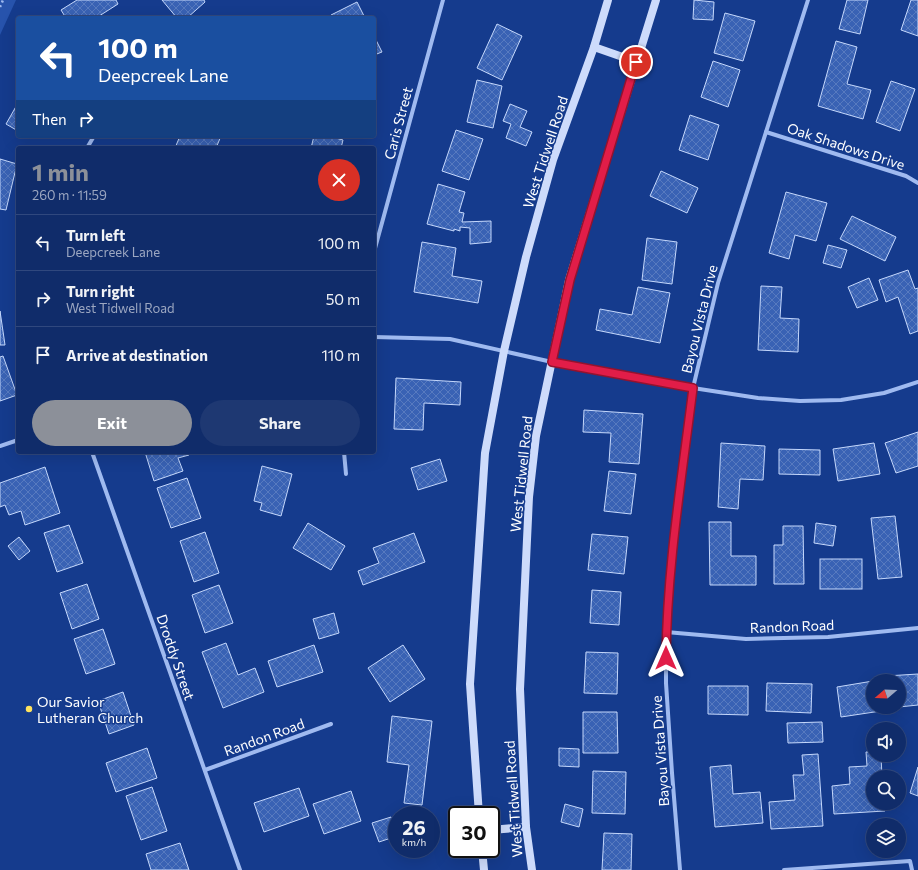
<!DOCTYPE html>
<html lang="en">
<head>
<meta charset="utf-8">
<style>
	:root { --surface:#102c6a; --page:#1e3872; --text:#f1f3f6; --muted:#9ca7c1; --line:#30487e; --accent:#8c9099 }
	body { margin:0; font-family:Commissioner,sans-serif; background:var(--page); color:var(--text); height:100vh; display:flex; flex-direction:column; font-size:15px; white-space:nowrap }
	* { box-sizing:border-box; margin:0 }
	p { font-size:13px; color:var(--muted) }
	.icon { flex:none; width:22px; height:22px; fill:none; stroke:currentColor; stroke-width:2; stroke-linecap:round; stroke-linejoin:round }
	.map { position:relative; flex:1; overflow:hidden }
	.sheet { position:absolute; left:16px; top:146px; width:360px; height:308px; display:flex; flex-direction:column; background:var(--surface); border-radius:4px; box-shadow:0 4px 16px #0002,0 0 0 1px var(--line) }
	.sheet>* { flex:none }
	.guide { position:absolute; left:16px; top:16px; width:360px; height:122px; border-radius:4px; box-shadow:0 4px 16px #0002,0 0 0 1px var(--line); background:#1a4fa0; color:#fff; overflow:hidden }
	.needle { width:26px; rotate:251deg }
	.controls { position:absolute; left:866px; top:674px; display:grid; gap:8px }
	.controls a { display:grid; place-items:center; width:40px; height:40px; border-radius:50%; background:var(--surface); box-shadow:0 4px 16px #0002,0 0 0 1px var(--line); font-size:20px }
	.speed { position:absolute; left:388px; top:806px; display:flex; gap:8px; font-size:20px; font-weight:700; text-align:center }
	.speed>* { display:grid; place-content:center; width:52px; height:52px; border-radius:50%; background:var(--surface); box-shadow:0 4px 16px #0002,0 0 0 1px var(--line); line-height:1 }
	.speed small { font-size:10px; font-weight:400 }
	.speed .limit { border:2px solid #111; border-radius:6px; background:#fff; color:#111 }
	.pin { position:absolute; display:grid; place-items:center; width:34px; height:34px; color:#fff; margin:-17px; border:2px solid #fff; border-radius:50%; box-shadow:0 1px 4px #0007 }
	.me { position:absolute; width:44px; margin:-22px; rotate:0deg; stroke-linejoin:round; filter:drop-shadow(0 0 3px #0008) }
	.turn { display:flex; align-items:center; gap:14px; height:84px; padding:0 16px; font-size:18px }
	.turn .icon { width:52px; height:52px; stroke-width:2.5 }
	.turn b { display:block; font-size:28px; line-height:34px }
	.then { display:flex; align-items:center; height:38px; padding:0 16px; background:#0003; gap:8px; font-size:15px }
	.round { display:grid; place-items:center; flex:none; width:42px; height:42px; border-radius:21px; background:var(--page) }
	.headline { display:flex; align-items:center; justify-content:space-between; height:68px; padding:0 16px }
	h1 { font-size:24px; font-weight:700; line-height:30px; color:var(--accent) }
	.button { display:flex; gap:8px; margin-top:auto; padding:8px 16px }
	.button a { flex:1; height:46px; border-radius:24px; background:var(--accent); color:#fff; font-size:16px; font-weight:700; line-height:46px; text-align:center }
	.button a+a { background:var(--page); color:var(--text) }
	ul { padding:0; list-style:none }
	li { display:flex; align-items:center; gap:12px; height:56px; padding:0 16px; border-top:1px solid var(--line) }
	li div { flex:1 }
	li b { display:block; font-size:15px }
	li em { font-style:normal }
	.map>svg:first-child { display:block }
</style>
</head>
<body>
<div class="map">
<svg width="918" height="870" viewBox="0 0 918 870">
	<defs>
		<pattern id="building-cross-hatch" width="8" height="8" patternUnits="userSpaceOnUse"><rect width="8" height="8" fill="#3962b4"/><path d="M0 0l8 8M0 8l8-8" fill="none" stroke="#577abf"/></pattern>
	</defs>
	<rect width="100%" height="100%" fill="#153b8d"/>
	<path fill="#2753ac" d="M0,0H16L0,35Z"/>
	<g fill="url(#building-cross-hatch)" stroke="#c5d8fc">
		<path d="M77,0H116L118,4L96,18H66L61,10Z"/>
		<path d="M162,0H204L205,2L187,18H177Z"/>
		<path d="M694,0L714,2L713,20L693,19Z"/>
		<path d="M847,0H868L860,34L839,29Z"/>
		<path d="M911,0H918V36L901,30Z"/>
		<path d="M357,2L365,18H333L331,15Z"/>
		<path d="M725,13L755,21L743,61L714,53Z"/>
		<path d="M497,24L522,36L502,80L477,68Z"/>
		<path d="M374,36L382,52L374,55Z"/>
		<path d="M836,41L857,47L847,84L871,90L863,119L818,106Z"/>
		<path d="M713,61L740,70L728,107L701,97Z"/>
		<path d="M477,80L502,86L493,128L467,122Z"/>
		<path d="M891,81L915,89L900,131L876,122Z"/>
		<path d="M18,103V131L6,124Z"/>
		<path d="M510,104L527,111L520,127L532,132L526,146L506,138L511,124L503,121Z"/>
		<path d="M690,115L719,125L708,160L679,150Z"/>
		<path d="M456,130L483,139L469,180L442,171Z"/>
		<path d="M180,136H221L216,148H175Z"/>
		<path d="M314,136H328L343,140L341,148H311Z"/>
		<path d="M0,159L17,164L6,210L0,209Z"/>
		<path d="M661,171L698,188L687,213L650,196Z"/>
		<path d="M438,184L465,192L459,212L464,213L462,222L491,221V242L470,244V228L460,227V231L454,229V231L427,224Z"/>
		<path d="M786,192L827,203L816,241L795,235L789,259L769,253Z"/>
		<path d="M852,216L896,237L885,261L840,239Z"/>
		<path d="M647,238L677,242L672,284L642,280Z"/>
		<path d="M422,242L456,248L452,276L482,281L478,303L414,292Z"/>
		<path d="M828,245L847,250L841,268L823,263Z"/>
		<path d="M908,270L915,289L918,288V331L910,334L898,297L886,302L879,280Z"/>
		<path d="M869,278L878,300L857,308L848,287Z"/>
		<path d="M761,286L782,287L780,318L799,319L798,352L758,350Z"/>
		<path d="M638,287L670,293L660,343L596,330L600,309L632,315Z"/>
		<path d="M0,311L5,345H0Z"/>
		<path d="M3,356L17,395L0,401V357Z"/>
		<path d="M396,378L461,382L460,405L424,403L423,430L394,429Z"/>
		<path d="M584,410L643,414L639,464L609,462L611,433L583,432Z"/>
		<path d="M918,432V466L896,473L885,443Z"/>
		<path d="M721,443L765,446L763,480L740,479L738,509L718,507Z"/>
		<path d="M874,443L880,474L838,481L833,449Z"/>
		<path d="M779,449L820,450V475L779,474Z"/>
		<path d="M145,452H188L189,455L178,458L183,471L154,481Z"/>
		<path d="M440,459L447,481L418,490L411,468Z"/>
		<path d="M262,466L292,474L281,516L260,510L262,503L254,501Z"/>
		<path d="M45,467L60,513L25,525L21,511L9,515L5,505L0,507V483Z"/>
		<path d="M609,471L636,474L631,514L604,511Z"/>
		<path d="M187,478L201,518L171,528L157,488Z"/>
		<path d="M895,516L902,577L878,579L871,518Z"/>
		<path d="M709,522H731V556H756V585H710Z"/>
		<path d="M308,523L345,546L331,570L293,548Z"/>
		<path d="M816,523L836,526L833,546L814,543Z"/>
		<path d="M69,525L83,563L57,572L44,533Z"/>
		<path d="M783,526H803L804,584H774V545H783Z"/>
		<path d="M205,532L219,573L194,582L180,541Z"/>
		<path d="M414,533L425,562L363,585L358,571L379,563L373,548Z"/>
		<path d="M592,534L628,537L624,574L588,570Z"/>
		<path d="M19,537L30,551L19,560L8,546Z"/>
		<rect x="820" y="559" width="42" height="30"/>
		<path d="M87,584L99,619L72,629L60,593Z"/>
		<path d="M219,585L233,623L205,633L192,595Z"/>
		<path d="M592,590L621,592L619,625L590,623Z"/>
		<path d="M334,613L339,633L319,639L313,619Z"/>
		<path d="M103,629L115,664L86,674L74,639Z"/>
		<path d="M226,643L238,675L255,668L264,692L223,708L202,652Z"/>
		<path d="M314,645L323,672L277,687L268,661Z"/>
		<path d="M403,645L425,679L390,702L368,668Z"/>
		<path d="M586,652L618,653L617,694L584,693Z"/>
		<path d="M918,674V705L899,707V681H886V676Z"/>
		<path d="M873,681V707H880L881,711L841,717L837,687Z"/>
		<path d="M767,683L812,684L811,713L766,711Z"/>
		<path d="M708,686H748V715L708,714Z"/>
		<path d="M123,692L134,725L109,734L98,701Z"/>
		<path d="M583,712H617L618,753H583Z"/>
		<path d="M392,716L432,721L422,805L404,803L409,765L387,762Z"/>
		<path d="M822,722L823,742L788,743L787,723Z"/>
		<path d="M147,748L157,778L116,792L106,763Z"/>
		<path d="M559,748L579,749V767L559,766Z"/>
		<path d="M866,752H873V755H881L882,777H873V803H884L885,811L834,814L832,786L850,784L849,767L867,766Z"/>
		<path d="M818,754L823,826L771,829L769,802L795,800L793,775H804L802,755Z"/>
		<path d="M731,765L733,794L760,792L763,823L715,827L710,767Z"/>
		<path d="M918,767V796L910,793Z"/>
		<path d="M593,771L626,772L625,814L592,813Z"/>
		<path d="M152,787L167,831L141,840L126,796Z"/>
		<path d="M299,788L309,816L264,832L254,803Z"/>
		<path d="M351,791L361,821L324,834L313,804Z"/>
		<path d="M565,804L583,809L579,827L561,822Z"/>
		<path d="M391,817L397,836L379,842L372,823Z"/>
		<path d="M604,833L632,834L631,870H602Z"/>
		<path d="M180,843L189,870H151L146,854Z"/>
	</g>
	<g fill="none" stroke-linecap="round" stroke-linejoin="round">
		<path stroke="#9fbaf0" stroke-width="2.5" stroke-dasharray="2 3" stroke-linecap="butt" d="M0,7L3,0"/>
		<g stroke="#9fbaf0" stroke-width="4">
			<path d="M766,132L906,176L918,183"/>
			<path d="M87,148L94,136"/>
			<path d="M374,252L443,0"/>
			<path d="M374,337L450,339L552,362L693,388L758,398L800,401L841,400L884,393L918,382"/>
			<path d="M0,446L18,440"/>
			<path d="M92,452L240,870"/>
			<path d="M344,452L346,474"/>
			<path d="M666,632L746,639L828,637L918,628"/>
			<path d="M205,770L331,724"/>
			<path d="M680,870L672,773L666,683V632L671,571L693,388L718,283L808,0"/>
			<path d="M784,870L910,861L912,870"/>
		</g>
		<g stroke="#cddbfb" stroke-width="8">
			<path d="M594,47L637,62"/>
			<path d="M479,815L470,684L485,453L504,351L526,257L553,160L594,47L608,0"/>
			<path d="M491,830L526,827"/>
			<path d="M482,849L484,870"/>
			<path d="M532,870L526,827L520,689L529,497L536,436L569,280L656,0"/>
		</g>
	</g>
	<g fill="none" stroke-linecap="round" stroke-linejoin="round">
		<g stroke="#92132f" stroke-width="10">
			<path id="route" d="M636,62L570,280L552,362L693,388C682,477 667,567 666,658"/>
		</g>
		<use href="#route" stroke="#e11d48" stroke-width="7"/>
	</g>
	<circle fill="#ffe35e" stroke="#153b8d" stroke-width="1.5" cx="29" cy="709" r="4"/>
	<g text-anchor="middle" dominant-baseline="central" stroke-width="3" stroke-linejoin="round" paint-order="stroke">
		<g font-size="14" fill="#fff" stroke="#153b8d">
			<text transform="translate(398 123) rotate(-75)">Caris Street</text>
			<text transform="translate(846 146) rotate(18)">Oak Shadows Drive</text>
			<text transform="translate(545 152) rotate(-72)">West Tidwell Road</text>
			<text transform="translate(699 319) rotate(-76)">Bayou Vista Drive</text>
			<text transform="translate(521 474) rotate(-84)">West Tidwell Road</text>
			<text transform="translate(792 626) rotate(-2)">Randon Road</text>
			<text transform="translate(176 657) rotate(71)">Droddy Street</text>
			<text transform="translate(264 737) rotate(-20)">Randon Road</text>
			<text transform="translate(660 751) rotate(-94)">Bayou Vista Drive</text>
			<text transform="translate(513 799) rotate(-94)">West Tidwell Road</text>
		</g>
		<g font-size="14" fill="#fff" stroke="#153b8d" text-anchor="start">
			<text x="37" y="701">Our Savior<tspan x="37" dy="16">Lutheran Church</tspan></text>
		</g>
	</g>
</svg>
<div class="controls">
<a><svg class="needle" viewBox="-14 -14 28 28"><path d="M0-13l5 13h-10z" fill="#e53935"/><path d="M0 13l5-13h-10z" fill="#9ca7c1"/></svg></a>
<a><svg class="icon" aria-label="sound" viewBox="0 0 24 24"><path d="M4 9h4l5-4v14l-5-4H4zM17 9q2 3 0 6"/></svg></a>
<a><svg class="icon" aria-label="search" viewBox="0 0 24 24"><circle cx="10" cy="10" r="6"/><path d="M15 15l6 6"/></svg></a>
<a><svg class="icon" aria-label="layers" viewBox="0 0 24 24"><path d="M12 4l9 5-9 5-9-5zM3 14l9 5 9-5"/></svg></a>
</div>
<div class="speed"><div>26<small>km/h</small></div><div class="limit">30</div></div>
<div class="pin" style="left:636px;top:62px;background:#d93025"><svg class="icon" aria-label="arrive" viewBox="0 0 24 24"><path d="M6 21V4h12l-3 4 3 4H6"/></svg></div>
<svg class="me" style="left:666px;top:658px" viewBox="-20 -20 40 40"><path d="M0-17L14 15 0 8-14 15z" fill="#e11d48" stroke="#fff" stroke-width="4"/></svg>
<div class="guide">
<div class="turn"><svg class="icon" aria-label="left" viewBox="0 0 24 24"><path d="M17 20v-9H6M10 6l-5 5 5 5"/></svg><div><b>100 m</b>Deepcreek Lane</div></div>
<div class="then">Then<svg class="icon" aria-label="right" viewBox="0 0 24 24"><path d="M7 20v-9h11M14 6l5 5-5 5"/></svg></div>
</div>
<section class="sheet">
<div class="headline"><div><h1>1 min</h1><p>260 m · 11:59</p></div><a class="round" style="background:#d93025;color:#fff"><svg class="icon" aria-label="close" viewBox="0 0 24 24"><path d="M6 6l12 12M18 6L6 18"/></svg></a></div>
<ul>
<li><svg class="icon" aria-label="left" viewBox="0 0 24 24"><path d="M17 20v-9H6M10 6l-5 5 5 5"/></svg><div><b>Turn left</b><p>Deepcreek Lane</p></div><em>100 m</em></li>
<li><svg class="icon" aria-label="right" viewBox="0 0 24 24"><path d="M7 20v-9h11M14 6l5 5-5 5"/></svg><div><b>Turn right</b><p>West Tidwell Road</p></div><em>50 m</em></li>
<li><svg class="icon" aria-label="arrive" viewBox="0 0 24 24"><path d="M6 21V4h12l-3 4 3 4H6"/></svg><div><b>Arrive at destination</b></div><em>110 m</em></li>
</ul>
<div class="button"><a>Exit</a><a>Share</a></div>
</section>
</div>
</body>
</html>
